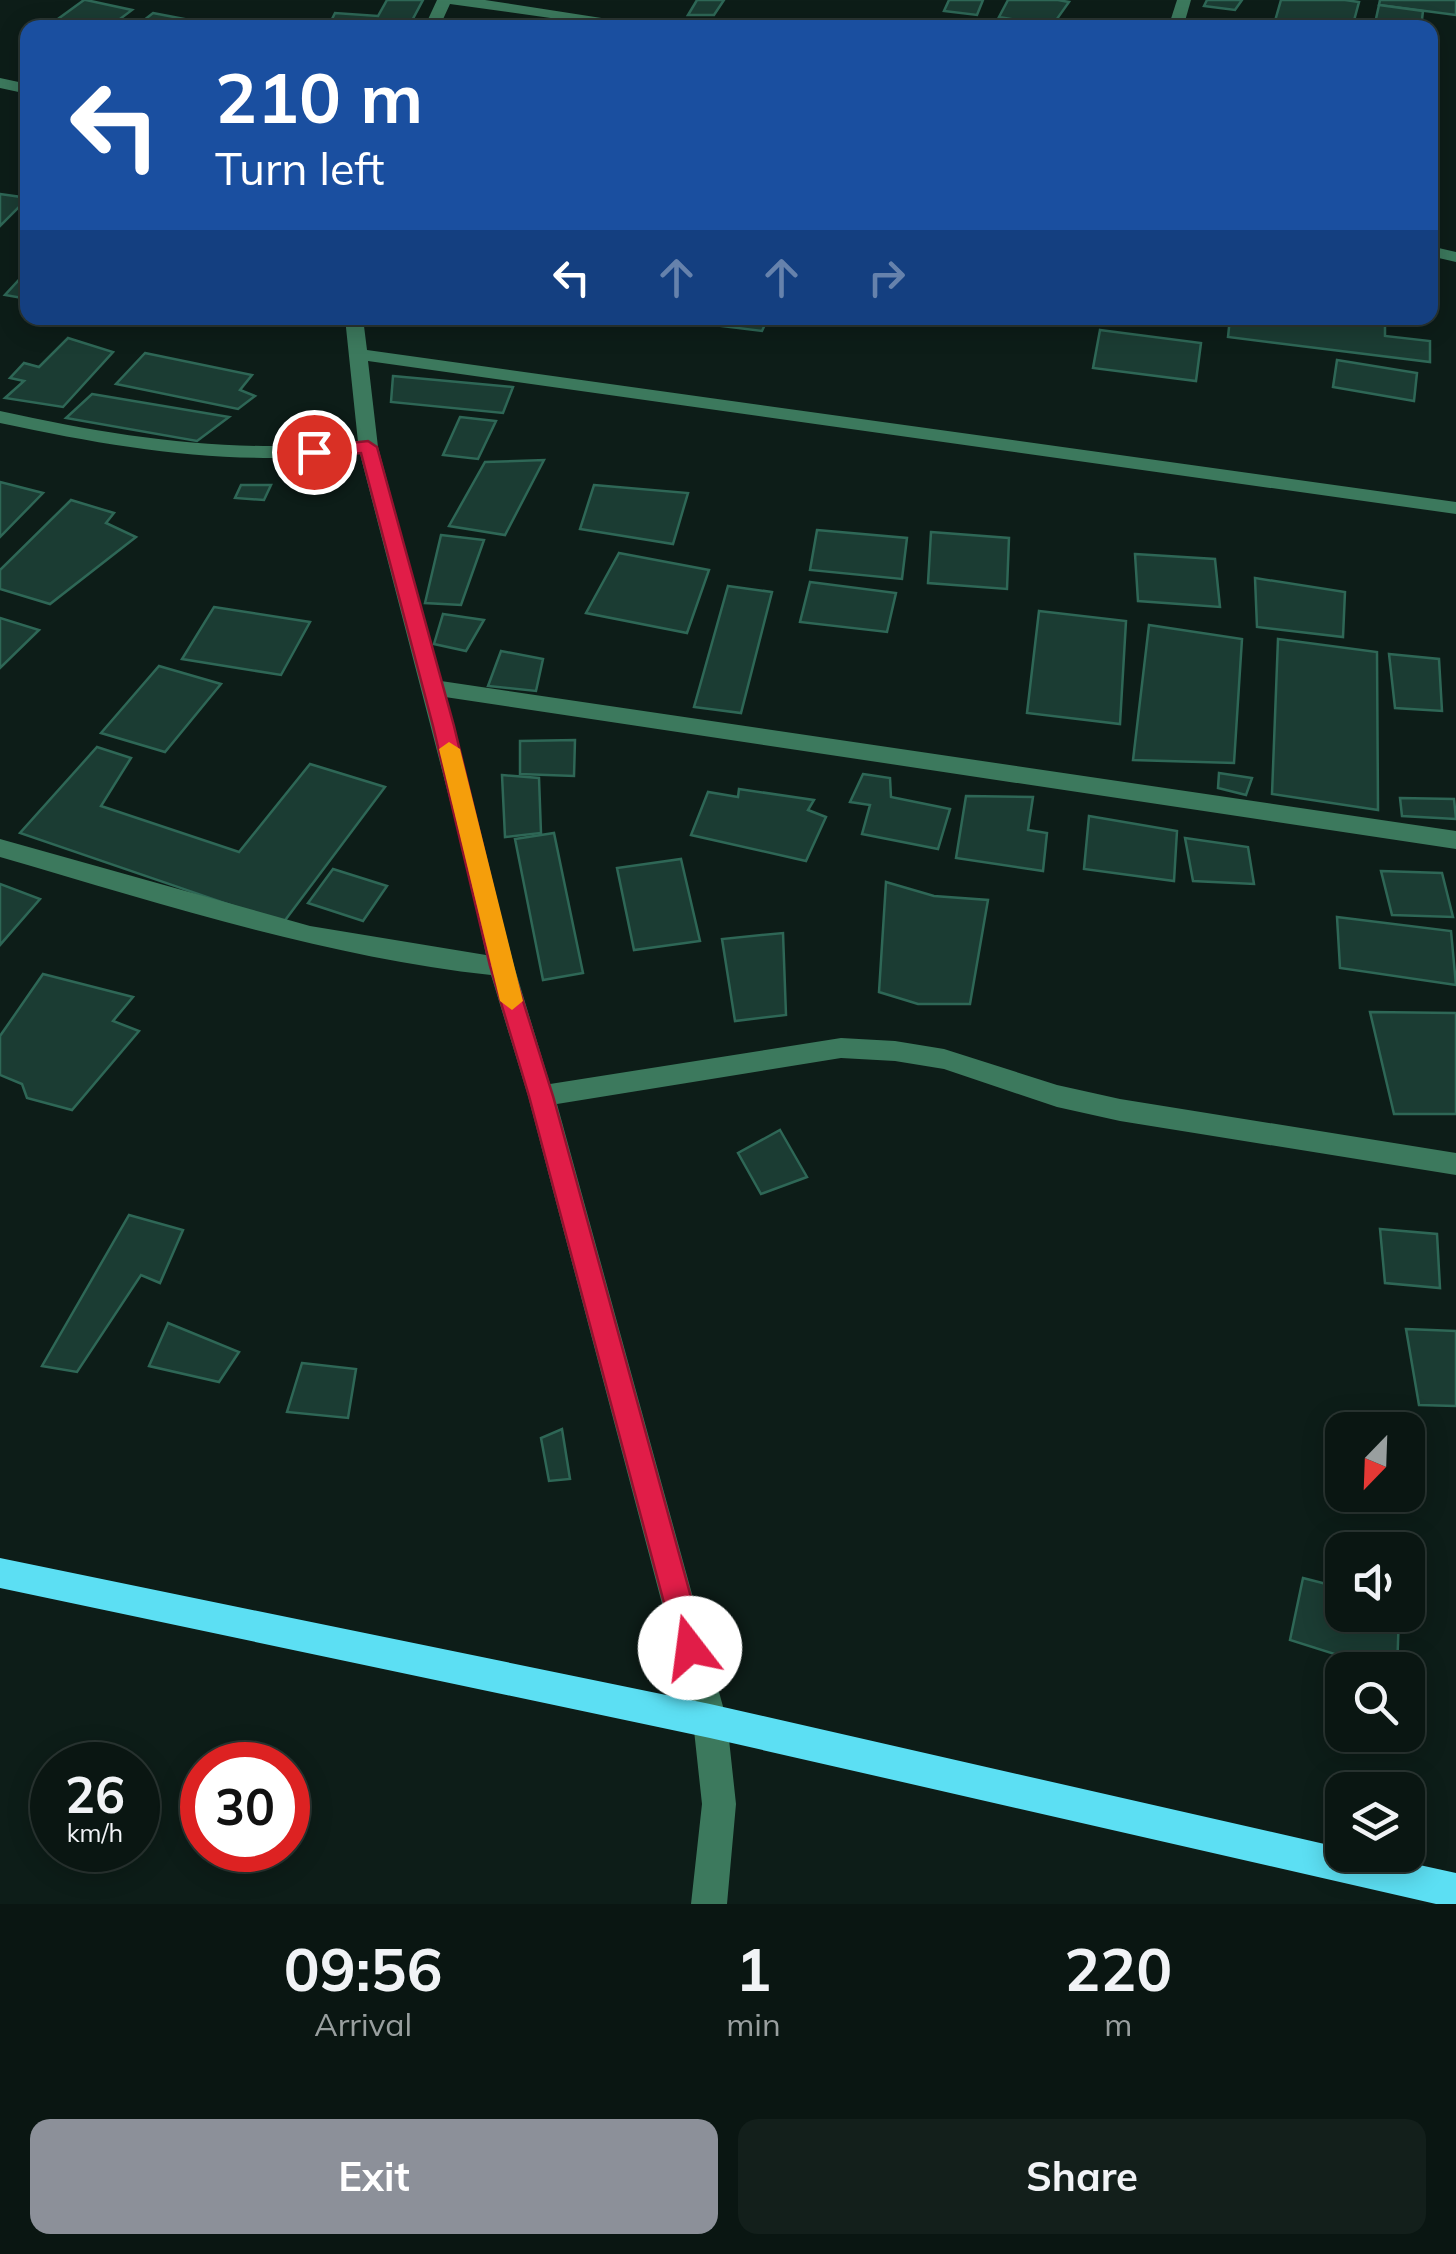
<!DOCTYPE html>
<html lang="en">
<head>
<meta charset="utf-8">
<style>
	:root { --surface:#0a1612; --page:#131f1b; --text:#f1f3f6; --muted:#999f9f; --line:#2a3532; --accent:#8c9099 }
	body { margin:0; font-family:Mulish,sans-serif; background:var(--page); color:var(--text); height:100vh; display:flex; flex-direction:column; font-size:38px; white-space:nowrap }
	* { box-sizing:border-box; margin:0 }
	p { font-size:32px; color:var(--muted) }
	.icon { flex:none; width:55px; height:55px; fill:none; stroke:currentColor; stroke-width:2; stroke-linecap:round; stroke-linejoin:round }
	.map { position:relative; height:1904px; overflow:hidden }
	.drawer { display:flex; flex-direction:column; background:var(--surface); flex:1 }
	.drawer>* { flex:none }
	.banner { position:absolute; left:20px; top:20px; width:1418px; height:305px; border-radius:20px; box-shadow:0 5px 25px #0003,0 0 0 2px var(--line); background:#1a4fa0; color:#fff; overflow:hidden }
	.needle { width:65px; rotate:203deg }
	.tools { position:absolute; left:1325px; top:1412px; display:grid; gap:20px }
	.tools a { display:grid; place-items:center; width:100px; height:100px; border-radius:20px; background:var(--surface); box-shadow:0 5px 25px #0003,0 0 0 2px var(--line); font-size:50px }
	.speed { position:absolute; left:30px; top:1742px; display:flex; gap:20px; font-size:50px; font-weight:700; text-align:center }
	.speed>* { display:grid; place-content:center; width:130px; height:130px; border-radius:50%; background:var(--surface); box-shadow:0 5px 25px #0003,0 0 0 2px var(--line); line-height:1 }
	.speed small { font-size:25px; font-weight:400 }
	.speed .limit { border:15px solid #d22; background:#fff; color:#111 }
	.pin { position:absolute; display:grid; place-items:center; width:85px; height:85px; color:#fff; margin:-42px; border:5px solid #fff; border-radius:50%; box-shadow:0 2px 10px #0007 }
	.me { position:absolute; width:110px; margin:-55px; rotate:345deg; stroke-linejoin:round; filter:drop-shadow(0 0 8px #0008) }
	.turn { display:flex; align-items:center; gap:35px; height:210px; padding:0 30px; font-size:45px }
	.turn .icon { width:130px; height:130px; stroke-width:2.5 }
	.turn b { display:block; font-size:70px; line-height:85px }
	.lanes { display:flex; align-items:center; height:95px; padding:0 30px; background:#0003; justify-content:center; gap:50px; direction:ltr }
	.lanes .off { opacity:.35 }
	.eta { display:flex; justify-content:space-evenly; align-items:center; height:170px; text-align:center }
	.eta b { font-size:60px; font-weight:700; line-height:70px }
	.action { display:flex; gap:20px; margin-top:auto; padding:20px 30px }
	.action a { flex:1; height:115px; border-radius:20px; background:var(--accent); color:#fff; font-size:40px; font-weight:700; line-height:115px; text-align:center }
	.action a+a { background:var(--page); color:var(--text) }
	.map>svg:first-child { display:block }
</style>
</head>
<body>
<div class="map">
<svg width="1456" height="1904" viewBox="0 0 1456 1904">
	<rect width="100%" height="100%" fill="#0d1d18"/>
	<g fill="#1b3c33" stroke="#2e6756" stroke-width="2.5">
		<path d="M84,0H86L132,10L108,28L51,24Z"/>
		<path d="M387,0H423L408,28H313L328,27L335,13L378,16Z"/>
		<path d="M697,0H724L714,15H688Z"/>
		<path d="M949,0H983L977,15L944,11Z"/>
		<path d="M1008,0H1058L1069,2L1052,26L999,17Z"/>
		<path d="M1207,0H1242L1235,10L1204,6Z"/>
		<path d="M1281,0H1345L1359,2L1352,28H1323L1275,21Z"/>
		<path d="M1380,0H1456V15L1379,5Z"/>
		<path d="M1379,5L1423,11L1421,28H1374Z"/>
		<path d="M153,13L200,22L193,28H134Z"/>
		<path d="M0,194L28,198L0,226Z"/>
		<path d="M28,270V299L5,295Z"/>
		<path d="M691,318H768L762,331L689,322Z"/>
		<path d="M1230,318H1385V336L1430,341V362L1228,337Z"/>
		<path d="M1100,330L1201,343L1196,381L1093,368Z"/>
		<path d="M68,338L113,352L63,407L5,398L24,381L10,378L24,363L39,367Z"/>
		<path d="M145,353L252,375L240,390L255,396L238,409L116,384Z"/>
		<path d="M1337,360L1417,373L1414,401L1333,387Z"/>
		<path d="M393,376L513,387L503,413L391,402Z"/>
		<path d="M92,394L229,417L197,441L66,418Z"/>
		<path d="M460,417L496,421L478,459L443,455Z"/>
		<path d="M544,460L505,535L449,526L485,462Z"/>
		<path d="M0,482L43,493L0,537Z"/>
		<path d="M241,485H271L264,500L235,498Z"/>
		<path d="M594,485L688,493L673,544L580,529Z"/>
		<path d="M71,500L114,513L106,523L136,537L50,604L0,589V570Z"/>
		<path d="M817,530L907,538L902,579L810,570Z"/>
		<path d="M931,532L1009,538L1007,589L928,583Z"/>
		<path d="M441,535L484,540L461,605L425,603Z"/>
		<path d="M619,553L709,570L687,633L586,613Z"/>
		<path d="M1135,554L1215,559L1220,607L1138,601Z"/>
		<path d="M1255,578L1345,592L1343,637L1257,627Z"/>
		<path d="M810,582L896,593L887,632L800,622Z"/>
		<path d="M728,586L772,592L741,713L694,707Z"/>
		<path d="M214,607L310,622L281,675L182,659Z"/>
		<path d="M1039,611L1126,621L1120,724L1027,713Z"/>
		<path d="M443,614L484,620L466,651L434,644Z"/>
		<path d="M0,618L39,630L0,668Z"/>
		<path d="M1149,625L1242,639L1234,763L1133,760Z"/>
		<path d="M1278,639L1377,652L1378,810L1272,794Z"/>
		<path d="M501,651L543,659L536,691L488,686Z"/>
		<path d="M1389,654L1439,659L1442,711L1395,708Z"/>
		<path d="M159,666L221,684L165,752L101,733Z"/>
		<path d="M575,740L574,776L520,774V741Z"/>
		<path d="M97,747L131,758L101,806L239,852L310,764L385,787L283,923L20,833Z"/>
		<path d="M1219,773L1252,778L1246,795L1218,788Z"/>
		<path d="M863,774L890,778L891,797L950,809L938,849L862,834L870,805L850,802Z"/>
		<path d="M502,775L539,778L541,833L505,837Z"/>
		<path d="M739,789L814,800L808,810L826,817L806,861L691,835L708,792L738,797Z"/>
		<path d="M966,796L1033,797L1028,830L1047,833L1043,871L956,858Z"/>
		<path d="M1400,798L1454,799L1456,819L1402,816Z"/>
		<path d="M1089,816L1177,831L1174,881L1084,869Z"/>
		<path d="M554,833L583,973L543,980L515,839Z"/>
		<path d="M1185,838L1248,847L1254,884L1193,881Z"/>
		<path d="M681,859L700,941L634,950L617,868Z"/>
		<path d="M333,869L387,886L363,921L308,903Z"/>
		<path d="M1381,871L1442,873L1453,917L1392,915Z"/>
		<path d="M886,882L934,896L988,900L970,1004H918L879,992Z"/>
		<path d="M0,884L40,899L0,945Z"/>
		<path d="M1337,917L1451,931L1456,985L1340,968Z"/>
		<path d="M783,933L786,1015L735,1021L722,939Z"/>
		<path d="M43,974L133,997L113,1021L139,1031L72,1110L27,1098L22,1084L0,1075V1036Z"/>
		<path d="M1370,1012L1456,1013V1114H1394Z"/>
		<path d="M780,1130L807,1177L761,1194L738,1153Z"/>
		<path d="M129,1215L183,1230L160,1283L141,1275L77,1372L42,1366Z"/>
		<path d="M1380,1229L1437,1234L1440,1288L1385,1283Z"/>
		<path d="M168,1323L239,1352L219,1382L149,1366Z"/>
		<path d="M1406,1329L1456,1331V1406L1419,1405Z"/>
		<path d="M302,1363L356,1369L348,1418L287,1412Z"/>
		<path d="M562,1429L570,1479L549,1481L541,1438Z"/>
		<path d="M1303,1578L1342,1588V1615H1399L1397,1670H1385L1290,1640Z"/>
	</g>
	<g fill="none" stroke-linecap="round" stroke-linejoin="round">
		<g fill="#3c795d" fill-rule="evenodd">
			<path d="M437,0H485L666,28H622L450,4L439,28H424Z"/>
			<path d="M1177,0H1191L1183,28H1168Z"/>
			<path d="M0,78L28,84V94L0,88Z"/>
			<path d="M1430,246L1456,252V262L1430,256Z"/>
			<path d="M345,318H363L367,350L1456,502V514L368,361L378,447L441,681L1456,831V849L445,697L514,966L550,1084L841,1038L895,1041L944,1049L1057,1085L1120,1099L1456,1153V1175L1120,1121L1057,1107L944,1069L895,1061L841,1058L557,1104L727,1721L736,1804L727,1904H691L702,1804L693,1721L528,1096L491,975C322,956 162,904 0,857V839L310,926L486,955L471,882L360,454C230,466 127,450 0,423V411C123,438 231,454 358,442Z"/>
		</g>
		<path fill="#5cdff3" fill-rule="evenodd" d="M0,1558L710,1704L1342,1848V1855H1374L1456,1873V1904H1436L710,1738L0,1588Z"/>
	</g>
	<path fill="#e11d48" stroke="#92132f" stroke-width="2.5" d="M368,441L377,447L454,726L512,966L553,1096L705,1648L701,1658L690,1662L680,1658L676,1648L529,1096L490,966L433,726L361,453L314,457L305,452L314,447Z"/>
	<path fill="#f59e0b" d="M449,742L460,749L523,1001L512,1010L500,1001L439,749Z"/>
</svg>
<div class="tools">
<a><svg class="needle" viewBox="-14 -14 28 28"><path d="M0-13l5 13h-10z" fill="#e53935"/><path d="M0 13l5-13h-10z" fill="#999f9f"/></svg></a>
<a><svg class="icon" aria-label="sound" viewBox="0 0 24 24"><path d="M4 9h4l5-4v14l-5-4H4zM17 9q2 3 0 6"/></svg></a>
<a><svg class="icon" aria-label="search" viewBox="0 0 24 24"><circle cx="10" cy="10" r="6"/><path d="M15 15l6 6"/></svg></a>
<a><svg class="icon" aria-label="layers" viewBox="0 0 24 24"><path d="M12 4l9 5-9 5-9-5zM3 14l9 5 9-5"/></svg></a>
</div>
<div class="speed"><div>26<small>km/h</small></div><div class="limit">30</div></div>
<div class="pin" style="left:314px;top:452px;background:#d93025"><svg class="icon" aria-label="arrive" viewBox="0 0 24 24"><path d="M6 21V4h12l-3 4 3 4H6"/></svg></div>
<svg class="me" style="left:690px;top:1648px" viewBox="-20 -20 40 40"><circle r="19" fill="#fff"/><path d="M0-13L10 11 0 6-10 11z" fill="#e11d48"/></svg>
<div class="banner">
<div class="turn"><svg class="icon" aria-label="left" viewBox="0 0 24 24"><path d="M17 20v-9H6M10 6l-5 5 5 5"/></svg><div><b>210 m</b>Turn left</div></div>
<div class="lanes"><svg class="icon" aria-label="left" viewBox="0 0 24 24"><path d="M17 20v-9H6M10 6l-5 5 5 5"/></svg><svg class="icon off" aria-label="ahead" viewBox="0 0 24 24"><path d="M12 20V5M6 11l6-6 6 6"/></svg><svg class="icon off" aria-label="ahead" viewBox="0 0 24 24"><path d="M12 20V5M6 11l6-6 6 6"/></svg><svg class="icon off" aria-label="right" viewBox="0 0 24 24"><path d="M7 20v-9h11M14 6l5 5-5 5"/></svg></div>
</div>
</div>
<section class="drawer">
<div class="eta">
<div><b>09:56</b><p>Arrival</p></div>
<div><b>1</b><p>min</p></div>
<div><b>220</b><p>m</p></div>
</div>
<div class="action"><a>Exit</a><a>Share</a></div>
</section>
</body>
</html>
